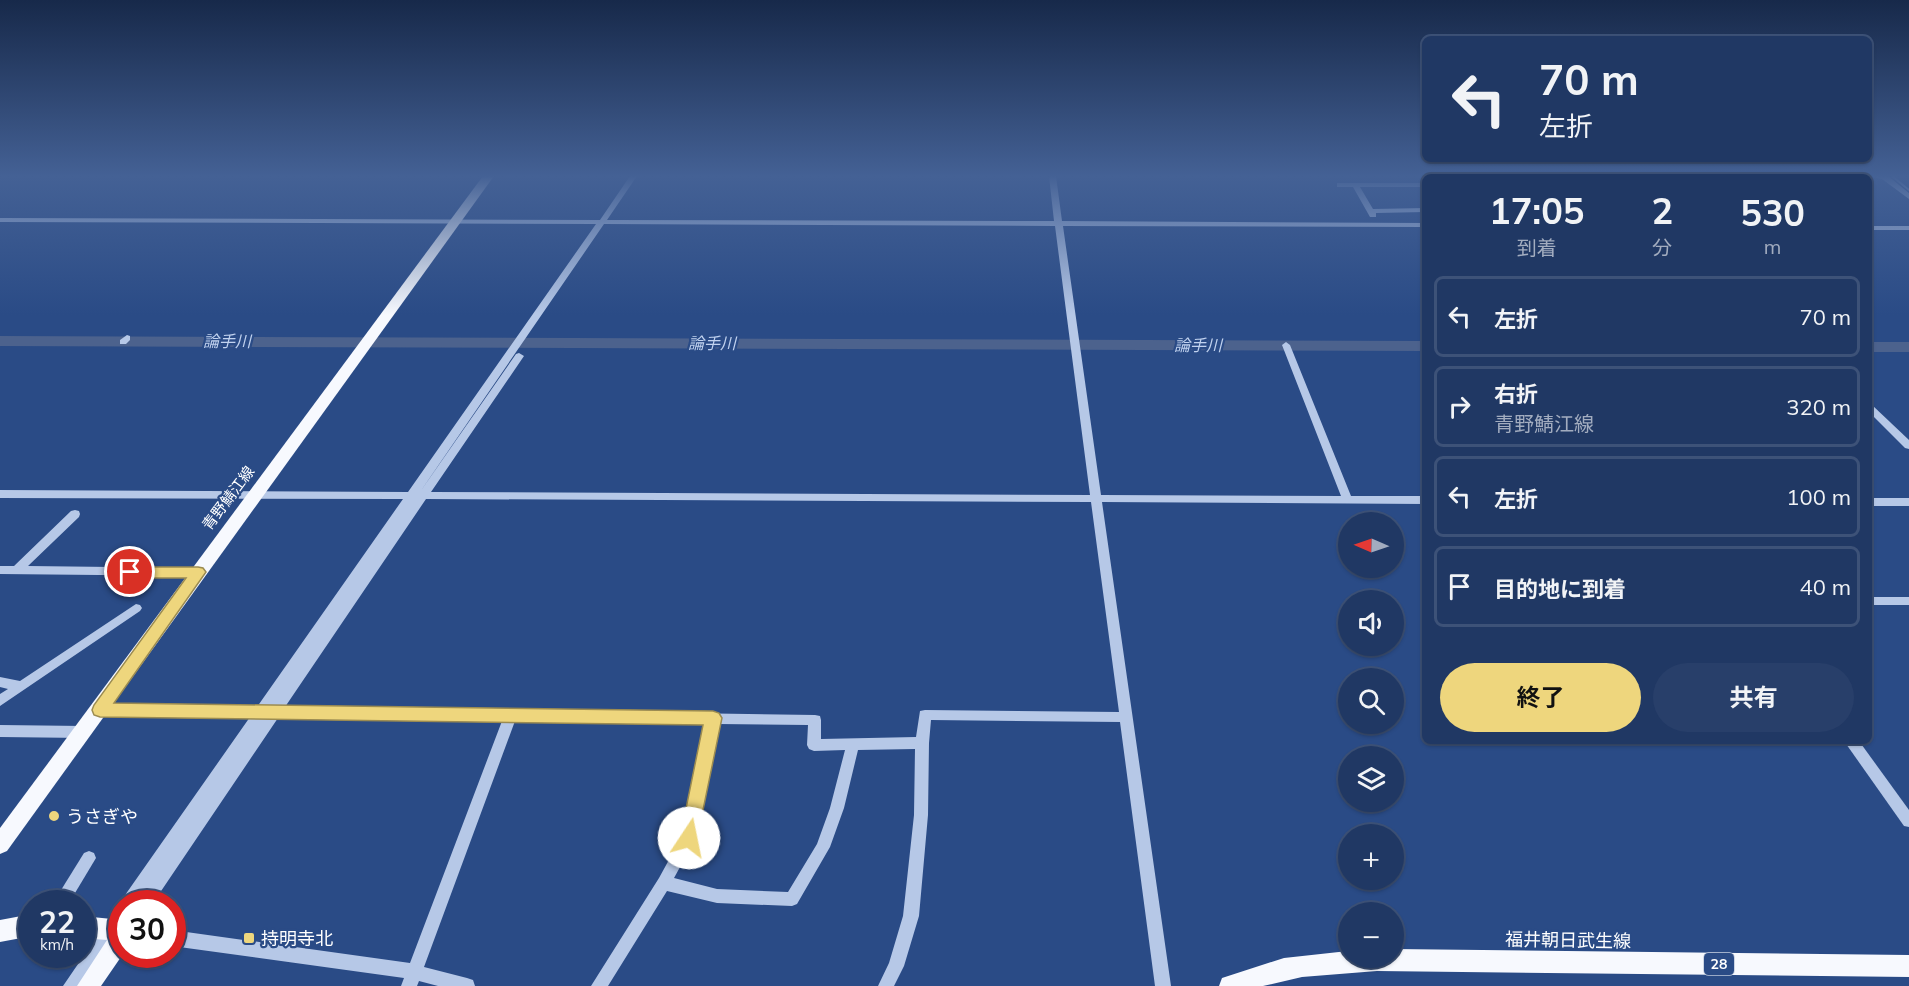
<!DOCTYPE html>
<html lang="ja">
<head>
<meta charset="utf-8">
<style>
	:root { --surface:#203864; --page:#283f6a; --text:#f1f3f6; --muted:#a2acbf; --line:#3d5278; --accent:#eed67d }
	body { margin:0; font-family:Mulish,"Noto Sans JP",sans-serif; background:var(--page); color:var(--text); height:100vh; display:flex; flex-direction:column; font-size:22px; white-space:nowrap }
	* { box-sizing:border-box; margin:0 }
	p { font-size:20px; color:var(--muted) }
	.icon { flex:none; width:33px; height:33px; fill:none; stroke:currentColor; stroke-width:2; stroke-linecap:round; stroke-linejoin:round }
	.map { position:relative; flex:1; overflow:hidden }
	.details { position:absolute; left:1422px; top:174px; width:450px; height:570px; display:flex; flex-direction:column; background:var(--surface); border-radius:9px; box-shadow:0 2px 4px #0004,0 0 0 2px var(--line) }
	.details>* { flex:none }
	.guide { position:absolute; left:1422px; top:36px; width:450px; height:126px; border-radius:9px; box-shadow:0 2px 4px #0004,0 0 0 2px var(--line); background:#203864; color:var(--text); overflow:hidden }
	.needle { width:39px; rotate:272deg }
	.controls { position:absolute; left:1338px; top:512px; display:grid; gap:12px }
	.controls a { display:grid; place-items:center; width:66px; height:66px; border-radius:50%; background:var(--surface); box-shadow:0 2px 4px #0004,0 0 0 2px var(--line); font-size:30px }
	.speed { position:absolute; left:18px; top:890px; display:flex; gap:12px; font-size:30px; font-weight:700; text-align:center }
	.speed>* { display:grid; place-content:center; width:78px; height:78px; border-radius:50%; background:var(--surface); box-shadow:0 2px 4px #0004,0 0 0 2px var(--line); line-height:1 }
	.speed small { font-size:15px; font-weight:400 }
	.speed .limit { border:9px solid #d22; background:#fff; color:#111 }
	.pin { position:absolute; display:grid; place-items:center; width:51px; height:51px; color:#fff; margin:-26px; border:3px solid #fff; border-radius:50%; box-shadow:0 2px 6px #0007 }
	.me { position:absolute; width:66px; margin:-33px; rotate:11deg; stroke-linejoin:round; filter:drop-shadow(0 0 4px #0008) }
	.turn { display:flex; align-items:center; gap:21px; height:126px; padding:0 18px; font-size:27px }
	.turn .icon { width:78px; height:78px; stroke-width:2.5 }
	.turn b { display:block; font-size:42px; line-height:51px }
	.eta { display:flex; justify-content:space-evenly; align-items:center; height:102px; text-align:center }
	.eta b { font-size:36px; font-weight:700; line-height:42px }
	.button { display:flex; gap:12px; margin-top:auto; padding:12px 18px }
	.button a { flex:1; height:69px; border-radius:36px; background:var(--accent); color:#111; font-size:24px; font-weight:700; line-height:69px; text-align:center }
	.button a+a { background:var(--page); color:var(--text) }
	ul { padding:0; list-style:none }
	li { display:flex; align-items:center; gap:18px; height:81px; margin:0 12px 9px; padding:0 6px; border:3px solid var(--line); border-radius:9px }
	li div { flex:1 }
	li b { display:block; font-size:22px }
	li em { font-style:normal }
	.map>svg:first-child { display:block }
</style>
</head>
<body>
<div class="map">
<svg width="1909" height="986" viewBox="0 0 1909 986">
	<rect width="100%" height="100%" fill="#2a4b86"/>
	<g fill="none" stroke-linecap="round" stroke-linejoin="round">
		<path stroke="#abc2e7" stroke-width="2" d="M1892,176L1909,190"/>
		<g fill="#4c628d" fill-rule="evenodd">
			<path d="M0,336L1425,341V351L0,346Z"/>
			<rect x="1869" y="342" width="40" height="10"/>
		</g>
		<g fill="#b6c8e7" fill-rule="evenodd">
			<path d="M630,176H637L607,220L1054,221L1049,176H1056L1062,221L1425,223V227L1063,226L1101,495L1341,496L1282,345L1286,342L1290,345L1351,496H1425V504L1102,502L1171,986H1155L1120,722L931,720L929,743L928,815L919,916L904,966L894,986H878L889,963L903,916L914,815L915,749L858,750L844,808L830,847L797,904L792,906L717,903L667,891L608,986H591L659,878L682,836L705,724L515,721L424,967L467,978L473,980L475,986H438L419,981L417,986H401L404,978L172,946V930L410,963L502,721L278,718L153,903H122V926L80,986H63L117,907L121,905V903L123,898L250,717L100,715L95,714L94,710L95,706L100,705L257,707L403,499L0,498V490L408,492L596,224L0,222V218L600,220ZM604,224L1055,226L1090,495L431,492L524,356L519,353L516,354L420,492ZM426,499L1091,502L1119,712L925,710L920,711L916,737L821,739V720L820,716L815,715L285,707ZM718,724L808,725L807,745L809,749L814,751L845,750L830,808L817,844L788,892L717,889L674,878L696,838Z"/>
			<rect x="1434" y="176" width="8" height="1"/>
			<path d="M1639,176H1646L1638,177Z"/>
			<path d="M1745,176H1752L1753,177H1745Z"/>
			<path d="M1866,176H1888L1909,193V199L1882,179Z"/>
			<path d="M1337,183H1425V187H1360L1373,209L1425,208V212L1376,213V217H1370L1353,187H1337Z"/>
			<rect x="1869" y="226" width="40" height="4"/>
			<path d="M127,335L130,336V340L126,344H120V340Z"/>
			<path d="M1869,404L1872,405L1909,440V449L1905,448L1869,412Z"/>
			<rect x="1869" y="498" width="40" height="8"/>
			<path d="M75,510L79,511L80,514L79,517L28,566L198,568L202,569L204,572L202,575L198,576L0,574V566H14L71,511Z"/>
			<rect x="1869" y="597" width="40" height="8"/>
			<path d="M136,604L140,605L142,608L140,611L0,706V694L8,689L0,687V677L20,681Z"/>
			<path d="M0,725L84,726L89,728L91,732L89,736L84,738L0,737Z"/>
			<path d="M1844,741H1859L1909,810V827L1904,826Z"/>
			<path d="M89,851L94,853L96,858L69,903H53L84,853Z"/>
		</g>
		<g fill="#f7f9fe" fill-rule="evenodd">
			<path d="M483,176H494L7,851L0,854V828Z"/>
			<path d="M32,914V936L0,942V920Z"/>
			<path d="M82,916L122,920V954H123L101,986H77L107,940L82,938Z"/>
			<path d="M1394,949L1909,955V977L1377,971L1302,977L1263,986H1219L1222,978L1284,958L1348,951V957H1394Z"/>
		</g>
	</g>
	<linearGradient id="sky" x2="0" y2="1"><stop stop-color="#17294a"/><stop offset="0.56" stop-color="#446195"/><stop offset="1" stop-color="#446195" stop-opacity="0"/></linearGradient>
	<rect width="1909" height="315" fill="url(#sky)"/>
	<path fill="#eed67d" stroke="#9b8b51" stroke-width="1.5" d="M130,567H198L203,568L206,572L114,703L713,711L719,713L722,718L696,844L689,847L682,844L680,838L703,725L100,717L94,715L92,710L94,705L186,578H130L125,576L123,572L125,568Z"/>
	<g fill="#eed67d" stroke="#2a4b86" stroke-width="2">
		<circle cx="54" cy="816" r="6"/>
		<rect x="243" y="932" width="12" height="12" rx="3"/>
	</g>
	<g text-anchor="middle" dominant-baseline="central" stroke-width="4.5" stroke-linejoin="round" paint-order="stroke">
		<rect fill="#2a4b86" stroke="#bfc9db" stroke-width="1.5" x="1704" y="953" width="30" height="22" rx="4.5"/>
		<g font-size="14" font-weight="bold" fill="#fff">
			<text x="1719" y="964">28</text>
		</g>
		<g font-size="15" fill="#fff" stroke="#2a4b86">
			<text transform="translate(228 498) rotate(-53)">青野鯖江線</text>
		</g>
		<g font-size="16" font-style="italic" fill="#c1d2ef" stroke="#2a4b86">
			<text x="227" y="341">論手川</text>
			<text x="712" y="343">論手川</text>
			<text x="1198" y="345">論手川</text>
		</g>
		<g font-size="18" fill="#fff" stroke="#2a4b86" text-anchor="start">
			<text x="66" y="816">うさぎや</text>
			<text x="261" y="938">持明寺北</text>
		</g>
		<g font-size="18" fill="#fff" stroke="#2a4b86">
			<text transform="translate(1568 940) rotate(1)">福井朝日武生線</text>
		</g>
	</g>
</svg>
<div class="controls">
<a><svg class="needle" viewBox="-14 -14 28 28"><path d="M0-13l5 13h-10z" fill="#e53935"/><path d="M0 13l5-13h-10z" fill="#a2acbf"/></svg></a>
<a><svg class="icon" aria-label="sound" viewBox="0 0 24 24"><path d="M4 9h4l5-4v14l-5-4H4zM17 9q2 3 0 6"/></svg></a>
<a><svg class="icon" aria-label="search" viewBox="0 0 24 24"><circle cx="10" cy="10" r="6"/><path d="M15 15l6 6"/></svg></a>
<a><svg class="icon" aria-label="layers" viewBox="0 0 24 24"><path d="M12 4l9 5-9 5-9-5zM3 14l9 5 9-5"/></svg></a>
<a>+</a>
<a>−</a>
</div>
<div class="speed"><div>22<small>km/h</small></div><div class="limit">30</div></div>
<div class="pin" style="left:130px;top:572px;background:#d93025"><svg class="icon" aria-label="arrive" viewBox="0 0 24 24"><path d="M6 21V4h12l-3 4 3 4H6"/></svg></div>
<svg class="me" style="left:689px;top:838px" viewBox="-20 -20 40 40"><circle r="19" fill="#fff"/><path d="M0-13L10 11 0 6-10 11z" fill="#eed67d"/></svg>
<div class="guide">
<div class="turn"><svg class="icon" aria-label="left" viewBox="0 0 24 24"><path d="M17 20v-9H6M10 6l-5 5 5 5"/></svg><div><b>70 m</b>左折</div></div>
</div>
<section class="details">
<div class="eta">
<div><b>17:05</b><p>到着</p></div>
<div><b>2</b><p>分</p></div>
<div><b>530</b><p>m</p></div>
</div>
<ul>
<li><svg class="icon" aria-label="left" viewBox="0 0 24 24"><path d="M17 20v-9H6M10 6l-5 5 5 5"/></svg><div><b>左折</b></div><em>70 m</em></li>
<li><svg class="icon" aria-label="right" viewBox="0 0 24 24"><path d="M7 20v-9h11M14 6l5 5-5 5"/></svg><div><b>右折</b><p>青野鯖江線</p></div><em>320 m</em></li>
<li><svg class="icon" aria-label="left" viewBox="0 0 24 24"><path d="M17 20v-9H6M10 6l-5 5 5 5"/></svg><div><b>左折</b></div><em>100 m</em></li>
<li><svg class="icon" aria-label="arrive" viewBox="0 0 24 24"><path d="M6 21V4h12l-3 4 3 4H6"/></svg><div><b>目的地に到着</b></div><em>40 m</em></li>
</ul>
<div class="button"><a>終了</a><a>共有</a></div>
</section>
</div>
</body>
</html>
